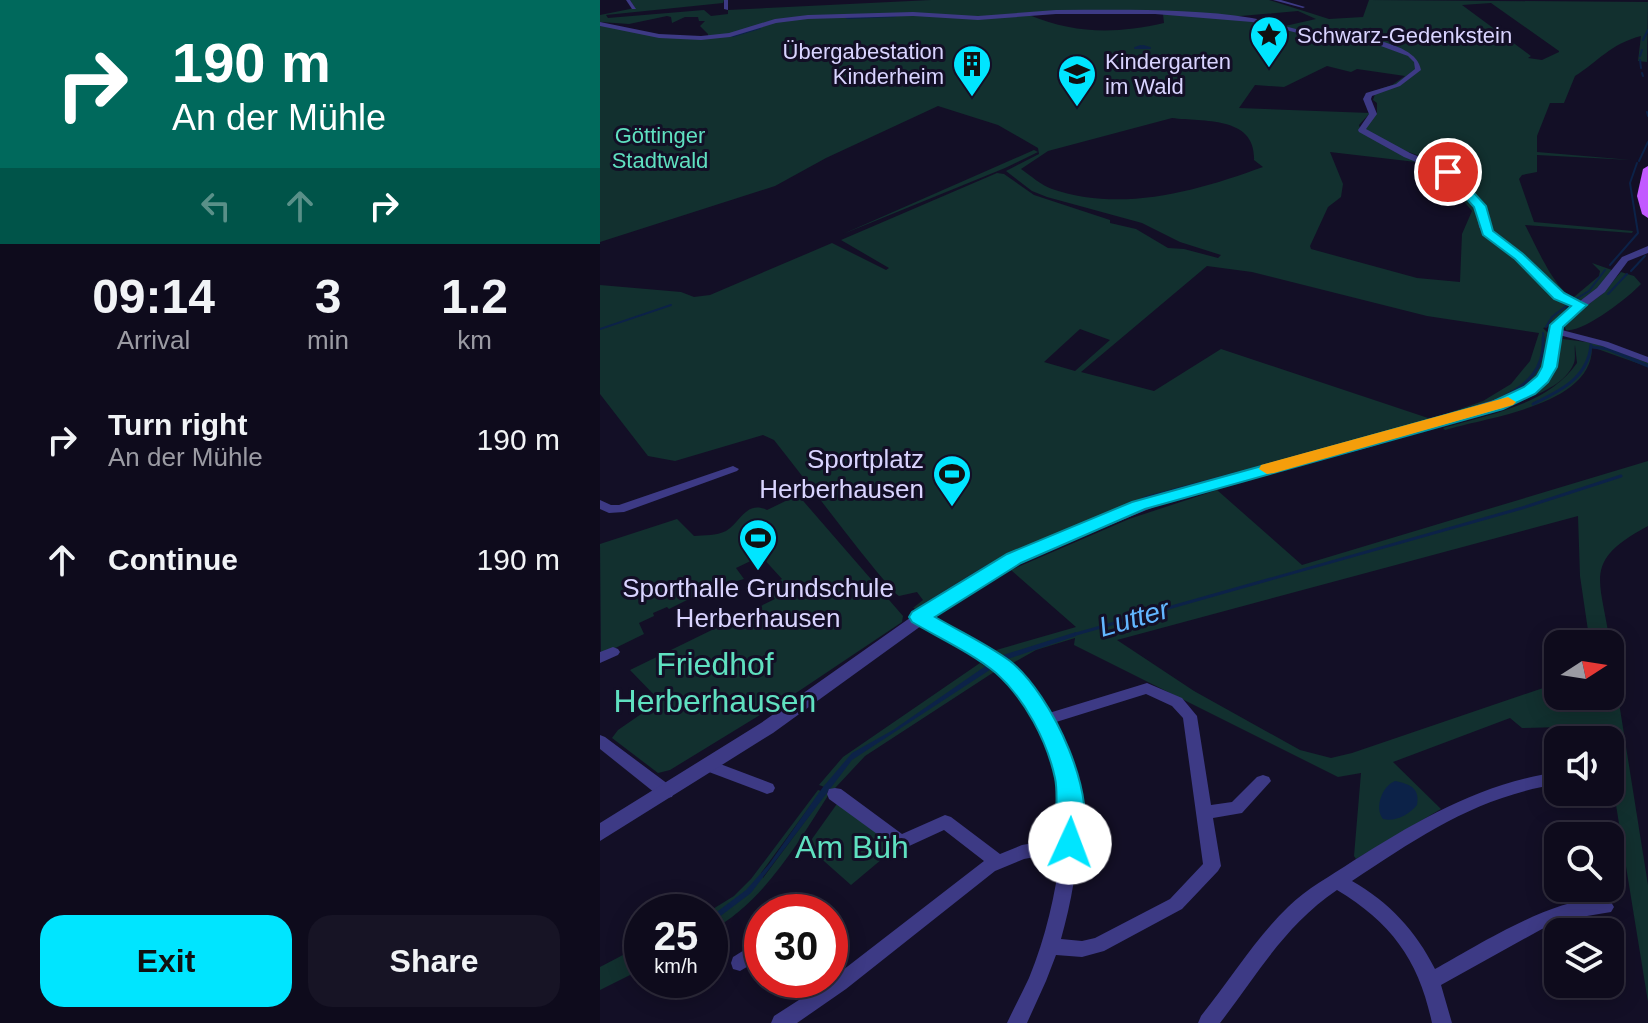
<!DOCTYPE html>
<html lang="en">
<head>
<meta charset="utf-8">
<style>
	:root { --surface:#0e0b1c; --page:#171425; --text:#f1f3f6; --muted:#9b9ba3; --line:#2e2b3b; --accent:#00e5ff }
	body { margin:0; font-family:Helvetica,sans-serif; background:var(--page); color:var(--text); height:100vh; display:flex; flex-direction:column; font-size:30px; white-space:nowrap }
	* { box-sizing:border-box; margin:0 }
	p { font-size:26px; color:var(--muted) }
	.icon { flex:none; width:44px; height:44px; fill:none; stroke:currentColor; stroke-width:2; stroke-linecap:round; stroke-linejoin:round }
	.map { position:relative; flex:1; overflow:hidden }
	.panel { display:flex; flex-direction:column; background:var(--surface); width:600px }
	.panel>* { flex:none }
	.banner { background:#00695c; color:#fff; overflow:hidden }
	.needle { width:52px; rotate:78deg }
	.fabs { position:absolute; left:944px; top:630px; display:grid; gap:16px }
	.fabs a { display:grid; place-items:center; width:80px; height:80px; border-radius:16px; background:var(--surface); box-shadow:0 4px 20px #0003,0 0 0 2px var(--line); font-size:40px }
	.speed { position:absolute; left:24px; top:894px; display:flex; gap:16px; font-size:40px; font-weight:700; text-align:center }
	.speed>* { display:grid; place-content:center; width:104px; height:104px; border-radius:50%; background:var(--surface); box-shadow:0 4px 20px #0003,0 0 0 2px var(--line); line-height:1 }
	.speed small { font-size:20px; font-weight:400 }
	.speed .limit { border:12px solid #d22; background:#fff; color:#111 }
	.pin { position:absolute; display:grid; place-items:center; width:68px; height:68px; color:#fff; margin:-34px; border:4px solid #fff; border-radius:50%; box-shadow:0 2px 8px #0007 }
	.me { position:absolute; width:88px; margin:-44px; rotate:2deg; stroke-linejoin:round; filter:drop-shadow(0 0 6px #0008) }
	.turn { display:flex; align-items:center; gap:28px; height:168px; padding:0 40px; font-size:36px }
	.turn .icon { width:104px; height:104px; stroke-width:2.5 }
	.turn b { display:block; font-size:56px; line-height:68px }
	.lanes { display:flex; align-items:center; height:76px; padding:0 40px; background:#0003; justify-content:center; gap:40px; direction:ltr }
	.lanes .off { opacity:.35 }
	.eta { display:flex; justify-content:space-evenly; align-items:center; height:136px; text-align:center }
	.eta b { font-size:48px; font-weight:700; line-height:56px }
	.action { display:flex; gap:16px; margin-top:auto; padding:16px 40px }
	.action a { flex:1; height:92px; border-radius:24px; background:var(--accent); color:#111; font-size:32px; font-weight:700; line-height:92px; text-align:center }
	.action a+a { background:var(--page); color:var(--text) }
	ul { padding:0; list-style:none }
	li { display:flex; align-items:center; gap:24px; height:120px; padding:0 40px }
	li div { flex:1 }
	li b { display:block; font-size:30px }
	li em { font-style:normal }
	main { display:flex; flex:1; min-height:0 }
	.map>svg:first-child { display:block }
</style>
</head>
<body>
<main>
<section class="panel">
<div class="banner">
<div class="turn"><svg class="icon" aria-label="right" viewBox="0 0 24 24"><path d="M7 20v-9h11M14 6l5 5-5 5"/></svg><div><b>190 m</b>An der Mühle</div></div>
<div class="lanes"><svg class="icon off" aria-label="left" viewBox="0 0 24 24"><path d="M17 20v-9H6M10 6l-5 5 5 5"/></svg><svg class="icon off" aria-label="ahead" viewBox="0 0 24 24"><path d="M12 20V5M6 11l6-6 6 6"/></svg><svg class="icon" aria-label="right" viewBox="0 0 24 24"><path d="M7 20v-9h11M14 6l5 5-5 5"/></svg></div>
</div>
<div class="eta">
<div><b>09:14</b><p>Arrival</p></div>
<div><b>3</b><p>min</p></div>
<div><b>1.2</b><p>km</p></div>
</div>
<ul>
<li><svg class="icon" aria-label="right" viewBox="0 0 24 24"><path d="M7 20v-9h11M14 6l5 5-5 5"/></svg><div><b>Turn right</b><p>An der Mühle</p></div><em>190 m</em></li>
<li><svg class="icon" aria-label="ahead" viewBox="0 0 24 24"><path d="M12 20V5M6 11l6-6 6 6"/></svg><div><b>Continue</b></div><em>190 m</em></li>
</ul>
<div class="action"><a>Exit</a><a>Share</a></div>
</section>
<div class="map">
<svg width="1048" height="1023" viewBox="0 0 1048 1023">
	<rect width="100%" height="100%" fill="#130f26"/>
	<g fill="#12302f" fill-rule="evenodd">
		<path d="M30,0H124L123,3L6,15L8,18L104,10L111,16L128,14V10L331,0H669L729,19L763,17L769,0L1048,2L1047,62L1038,61L1041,36C1010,44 999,61 975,76L964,103H950L937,136V152L1031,160L937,155V172L922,175L919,179L934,222L1033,231L1032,233L925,225C935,243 955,292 974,297L999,276L1000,271L992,263L1012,270C975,332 958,283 925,257C915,248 900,243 891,232C885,225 888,216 885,209C879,196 862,181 852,172C827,153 788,151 764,129L777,113V103L773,100L775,94L768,93L792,85L805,76L757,69L751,72L727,66L684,87L655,85L639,108L770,113L759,125L761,132L845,172L877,206L883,231L919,261L950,293L969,305L950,326L943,328L949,334L947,356L941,373L909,397L782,437L571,491L409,559L361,584L323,611L313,608L323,600L317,592L299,596L295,593C252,544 215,491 174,440L163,435L75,461L48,456L0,394V285L81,292L94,297L110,295L232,243L286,270L289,268L241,240L397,173L404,174L434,195L510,220V223L536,229L568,248L584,249L618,258L621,255L580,242L542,223L447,197L432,191L406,171L439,154L438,148L398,125L338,106L226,158L175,186L0,242V25L64,38H108V34L100,26L105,21H99L98,17H85L72,23L71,17L67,16L29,24L0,22V15L35,8ZM891,3L959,51V52L942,60L928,58L931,56L862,5ZM698,11L716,19L685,26L629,17ZM449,13L563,14L564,23C515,34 476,34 429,15ZM572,118C604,122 656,116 654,160L663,167C597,191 522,213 452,189C441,185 431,176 421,169L448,151ZM730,152L816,162L845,179L872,211L862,234L860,282L817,278L711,249L710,246L728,207L741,197L743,184ZM607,266L652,272L827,316L939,333L930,361L911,384L883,401L831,419L621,349L554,391L481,372ZM480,329L510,340L475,371L444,362Z"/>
		<path d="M434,150L438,152L405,168L243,234Z"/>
		<path d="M1021,272L1034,276L1041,284C1029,297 983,333 966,330L963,323L1001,295Z"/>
		<path d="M963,339L994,343L1048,363V367L992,347C993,406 886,417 845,430L843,428C890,414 948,405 977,363L975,345C974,350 976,357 974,363C965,385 937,395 917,402L949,378L960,353L957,342Z"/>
		<path d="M1048,461V526C981,562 1001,578 1010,644H990L980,576L978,516L517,640L594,691L700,750L731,758L752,753L958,683V696H1010V646L1048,885V1002L1010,768V740H1005L1003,726L922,728L910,718L793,762L841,809L756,859L754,856L761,773L738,777L474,645L475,638L436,650L411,664L393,651L476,627L411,570L529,519L617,490L702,565Z"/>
		<path d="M198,495L303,616L302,622L199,691L70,770L58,773L12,738L18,730L60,701L30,670L175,599L166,587L182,579L161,556L136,568L144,579L109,589L69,609L67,607L53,613L54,616L39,623L44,634L1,655L0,544L77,519L94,536C105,535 116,536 126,531C141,522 146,500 167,510Z"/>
		<path d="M380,663L394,672L265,756L236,787L233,790L219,785L243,757Z"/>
		<path d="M218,790L221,791L161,873L163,878L226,793L229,794C197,844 164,902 110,931V912H108L134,896L151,879Z"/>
		<path d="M239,801L291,839L294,849L251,885L207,846Z"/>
		<path d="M42,945V969L0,990V967Z"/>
	</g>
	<g fill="#0c2248">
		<path d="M476,632V636L405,660L252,760L151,893L110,924V917L146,890L169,864L223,787L252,753L293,730L400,656Z"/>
		<path d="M795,781C810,784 820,788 817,805C809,815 795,822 783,819C774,808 782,786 795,781Z"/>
	</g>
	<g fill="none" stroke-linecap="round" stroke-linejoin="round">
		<g stroke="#0c2248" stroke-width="2">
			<path d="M247,18L295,16"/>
			<path d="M133,36L160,28"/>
			<path d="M1043,40L1048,30"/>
			<path d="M541,46L535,48H550L543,46"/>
			<path d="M1040,56L1042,50"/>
			<path d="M1040,60L1041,68"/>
			<path d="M1042,73L1043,76"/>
			<path d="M1047,112L1048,116"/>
			<path d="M1039,161L1048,142"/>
			<path d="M1010,265L1038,233L1030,183L1037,163"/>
			<path d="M1031,271L1045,256"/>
			<path d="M1008,294L1027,274"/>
			<path d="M974,300L989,291L1005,270"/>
			<path d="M946,327L952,317L970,303"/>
			<path d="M0,329L71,305"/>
			<path d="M943,333L944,340"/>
		</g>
		<g stroke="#0c2248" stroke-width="3">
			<path d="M992,347L1008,349L1048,366"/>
			<path d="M903,397C928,385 945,368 943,338"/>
			<path d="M933,404C960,391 988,378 991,345"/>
			<path d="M321,607L386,567L548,497L781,435"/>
			<path d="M476,634L922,508L1021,476"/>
		</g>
		<g fill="#3d3a85" fill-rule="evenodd">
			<path d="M26,0H30L36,9H32Z"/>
			<path d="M124,0H128V10L124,9Z"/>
			<path d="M673,0H681L705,7L703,8Z"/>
			<path d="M954,328L1008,342L1048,357V363L1002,346L951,333V329Z"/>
			<path d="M133,466L139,469L137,471L24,512L9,513L0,509V500L11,505H19Z"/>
			<path d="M320,612L370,638L403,659L413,667L444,704L449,713L547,683L582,698L597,716L611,805L632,802L657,777L663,775L669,777L671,781L642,813L613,818L621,866L618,871L582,909L504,951L482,957L456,955L446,981L427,1023H407C414,1008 422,993 429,978C446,937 455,895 461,852L424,859L395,871L246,989L197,1023H171L174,1016L230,980L384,861L344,830L307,847L301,849L295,847L229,799L227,794L229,789L235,788L241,789L302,834L345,815L351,817L400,854L422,845L462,838C461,823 462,809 461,795C455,747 432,698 394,667C370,648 342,635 315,620L313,617L315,614ZM546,694L572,706L583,718L603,864L570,899L495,938L482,941L461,939C478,878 487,812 467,751C463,741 458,732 453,723Z"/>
			<path d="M13,647L18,649L20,652L18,655L0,663V652Z"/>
			<path d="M0,735L5,737L72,787L74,792L72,797L66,798L60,797L0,749Z"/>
			<path d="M107,759L173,784L175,788L173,792L167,794L101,769L99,765L101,761Z"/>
			<path d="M958,772V784C876,797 820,836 752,881C789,902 816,931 835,969C872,949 969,886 1011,902L1014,907L1011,912L981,917L942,929L841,985L852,1023H832C819,961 792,923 737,890C684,926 658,974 620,1023H598L601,1016C630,980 655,939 688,907C707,888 731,876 753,861C818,820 881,783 958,772Z"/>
			<path d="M162,939V958L140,971L133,969L131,963L133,957Z"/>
		</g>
		<path fill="#3d3a85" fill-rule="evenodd" d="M456,10C521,10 588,8 652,18C670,21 688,28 706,31C733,34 817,37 821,70L800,86L772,96L771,99L777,114L766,129L810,153L851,170L884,206L891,231L922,255L963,294L980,301L997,288L1022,257L1048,246V253L1028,261L1005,292L965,322L960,331L955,367L949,379L921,400L770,447L576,498L419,562L368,592L173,733L0,841V823L161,723L358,584L409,556L566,492L760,441L913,394L938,377L943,367L948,331L957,318L973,306L955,298L916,259L885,235L879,227L876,207L845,174L804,157L759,132L758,130L769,114L763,99L766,93L796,84L815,69L814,62L808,56L770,42L702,34L652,22L555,14H456L378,20L313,16L208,19L176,23L130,37L101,40L59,38L0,26V22L59,34L101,36L129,33L175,19L208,15L313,12L378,16Z"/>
		<path fill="#c25bff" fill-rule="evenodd" d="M1048,166V218L1042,214L1037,196L1043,169Z"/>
	</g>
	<path fill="#00e5ff" stroke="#0095a6" stroke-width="2" d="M844,169H852L886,206L893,231L923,254L964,293L987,305L963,327L957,367L948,382L935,394L903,409L545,509L421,563L335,617C359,631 387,644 410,661C451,693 503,801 479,851L470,854L461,851C451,831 460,801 455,778C447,741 425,699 396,673C372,653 339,638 312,622L309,617L312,612L407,554L532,502L892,402L924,387L937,376L942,367L950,325L971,306L954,299L915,259L883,235L874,207L844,174Z"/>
	<path fill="#f59e0b" d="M908,397L916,402L913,405L674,473L667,474L659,469L661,465Z"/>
	<defs>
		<g id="sight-pin" transform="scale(2)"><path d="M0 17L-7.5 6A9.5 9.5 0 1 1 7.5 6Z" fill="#00e5ff" stroke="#130f26"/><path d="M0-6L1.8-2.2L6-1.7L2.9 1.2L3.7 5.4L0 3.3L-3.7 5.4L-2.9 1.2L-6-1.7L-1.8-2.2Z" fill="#111"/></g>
		<g id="building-pin" transform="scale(2)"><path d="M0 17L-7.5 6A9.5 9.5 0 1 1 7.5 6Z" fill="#00e5ff" stroke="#130f26"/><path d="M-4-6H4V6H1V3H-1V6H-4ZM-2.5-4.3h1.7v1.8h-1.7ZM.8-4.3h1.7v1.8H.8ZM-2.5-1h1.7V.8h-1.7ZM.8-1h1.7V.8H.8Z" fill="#111"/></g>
		<g id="school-pin" transform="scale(2)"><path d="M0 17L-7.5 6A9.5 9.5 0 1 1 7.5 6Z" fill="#00e5ff" stroke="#130f26"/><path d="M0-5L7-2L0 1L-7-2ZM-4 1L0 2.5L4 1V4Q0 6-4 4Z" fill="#111"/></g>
		<g id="stadium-pin" transform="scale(2)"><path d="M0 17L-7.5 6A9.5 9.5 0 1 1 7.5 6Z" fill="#00e5ff" stroke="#130f26"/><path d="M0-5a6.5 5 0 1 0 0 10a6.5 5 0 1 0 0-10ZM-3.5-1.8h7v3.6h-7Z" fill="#111"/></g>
	</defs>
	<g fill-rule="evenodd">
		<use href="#sight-pin" x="669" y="35"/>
		<use href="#building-pin" x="372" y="64"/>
		<use href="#school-pin" x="477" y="74"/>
		<use href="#stadium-pin" x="352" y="474"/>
		<use href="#stadium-pin" x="158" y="538"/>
	</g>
	<g text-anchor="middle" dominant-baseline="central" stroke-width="6" stroke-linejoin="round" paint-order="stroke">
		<g font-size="22" fill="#d9d4ff" stroke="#130f26" text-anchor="start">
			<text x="697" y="35">Schwarz-Gedenkstein</text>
			<text x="344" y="51" text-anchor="end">Übergabestation<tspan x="344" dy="25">Kinderheim</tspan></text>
			<text x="505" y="61">Kindergarten<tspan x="505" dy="25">im Wald</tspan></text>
		</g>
		<g font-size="22" fill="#5fe0c0" stroke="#130f26">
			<text x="60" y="135">Göttinger<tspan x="60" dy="25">Stadtwald</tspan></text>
		</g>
		<g font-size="26" fill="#d9d4ff" stroke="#130f26" text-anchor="end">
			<text x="324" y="459">Sportplatz<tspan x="324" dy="30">Herberhausen</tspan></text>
			<text x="158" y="588" text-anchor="middle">Sporthalle Grundschule<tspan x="158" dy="30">Herberhausen</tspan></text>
		</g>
		<g font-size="28" font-style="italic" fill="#62b6ff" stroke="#130f26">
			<text transform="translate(534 618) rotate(-16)">Lutter</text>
		</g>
		<g font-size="32" fill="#5fe0c0" stroke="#130f26">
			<text x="115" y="664">Friedhof<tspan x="115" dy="37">Herberhausen</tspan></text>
			<text x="252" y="847">Am Büh</text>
		</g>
	</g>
</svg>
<div class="fabs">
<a><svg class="needle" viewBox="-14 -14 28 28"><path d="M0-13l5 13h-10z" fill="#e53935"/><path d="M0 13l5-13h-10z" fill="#9b9ba3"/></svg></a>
<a><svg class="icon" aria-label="sound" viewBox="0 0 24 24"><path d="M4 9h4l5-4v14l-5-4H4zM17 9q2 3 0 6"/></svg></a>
<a><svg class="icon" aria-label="search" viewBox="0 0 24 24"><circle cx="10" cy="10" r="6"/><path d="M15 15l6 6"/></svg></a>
<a><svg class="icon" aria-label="layers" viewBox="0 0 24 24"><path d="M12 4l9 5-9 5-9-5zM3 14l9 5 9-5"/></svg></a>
</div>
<div class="speed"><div>25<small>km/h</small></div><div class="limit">30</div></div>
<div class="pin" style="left:848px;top:172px;background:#d93025"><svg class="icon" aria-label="arrive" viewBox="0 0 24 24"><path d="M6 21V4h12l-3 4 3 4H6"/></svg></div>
<svg class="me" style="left:470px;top:843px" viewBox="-20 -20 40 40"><circle r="19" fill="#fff"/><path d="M0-13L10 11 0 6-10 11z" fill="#00e5ff"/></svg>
</div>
</main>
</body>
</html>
